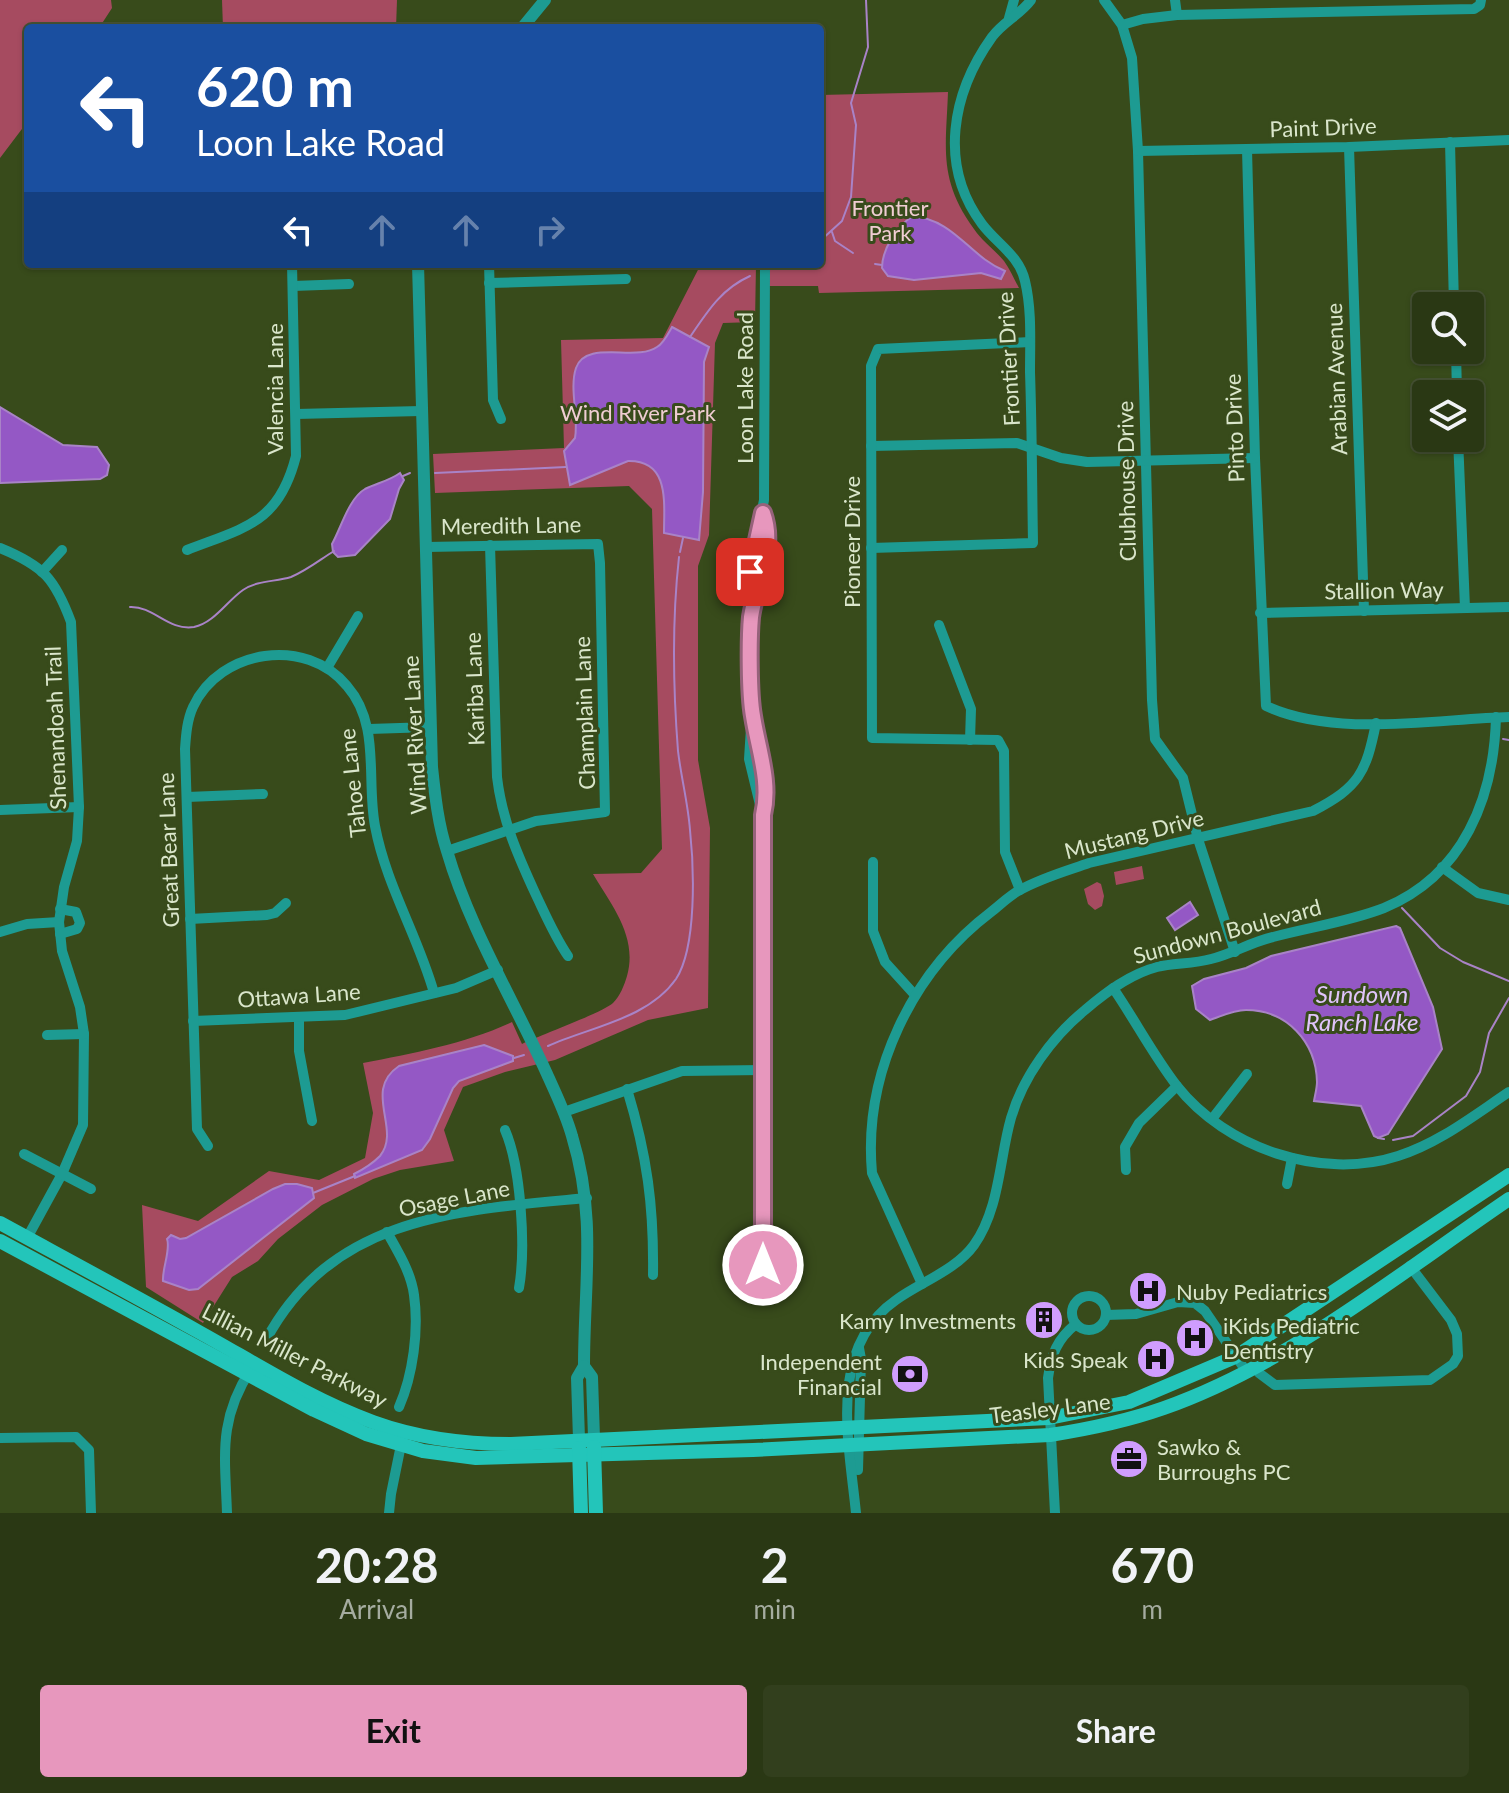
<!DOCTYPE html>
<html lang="en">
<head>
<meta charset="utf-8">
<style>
	:root { --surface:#2a3814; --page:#323f1d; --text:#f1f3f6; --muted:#a5aca0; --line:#465234; --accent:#e797bd }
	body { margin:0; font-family:Lato,sans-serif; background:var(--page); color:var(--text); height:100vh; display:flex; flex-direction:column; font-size:30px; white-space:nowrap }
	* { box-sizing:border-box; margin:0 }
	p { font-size:26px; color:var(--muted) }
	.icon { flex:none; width:44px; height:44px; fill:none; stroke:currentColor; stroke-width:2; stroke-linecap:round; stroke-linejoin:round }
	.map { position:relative; height:1513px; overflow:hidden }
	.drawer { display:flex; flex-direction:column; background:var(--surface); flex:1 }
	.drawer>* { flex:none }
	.guide { position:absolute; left:24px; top:24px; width:800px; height:244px; border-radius:8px; box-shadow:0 2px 6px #0004,0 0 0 2px var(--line); background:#1a4fa0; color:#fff; overflow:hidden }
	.tools { position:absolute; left:1412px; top:292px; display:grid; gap:16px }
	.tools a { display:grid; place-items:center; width:72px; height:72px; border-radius:8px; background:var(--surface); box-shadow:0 2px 6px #0004,0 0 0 2px var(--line); font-size:40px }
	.pin { position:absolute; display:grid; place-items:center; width:68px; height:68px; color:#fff; margin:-34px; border-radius:16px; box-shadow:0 4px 12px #0006 }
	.me { position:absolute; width:88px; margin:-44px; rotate:0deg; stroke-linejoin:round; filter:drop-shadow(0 0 6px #0008) }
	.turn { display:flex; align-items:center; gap:28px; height:168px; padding:0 40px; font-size:36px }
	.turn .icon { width:104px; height:104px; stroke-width:2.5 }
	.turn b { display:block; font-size:56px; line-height:68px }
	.lanes { display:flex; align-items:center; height:76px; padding:0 40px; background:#0003; justify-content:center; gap:40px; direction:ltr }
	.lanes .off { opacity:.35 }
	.eta { display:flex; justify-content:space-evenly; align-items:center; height:136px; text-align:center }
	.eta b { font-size:48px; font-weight:700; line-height:56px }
	.action { display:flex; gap:16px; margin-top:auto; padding:16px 40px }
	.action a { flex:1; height:92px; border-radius:8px; background:var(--accent); color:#111; font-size:32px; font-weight:700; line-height:92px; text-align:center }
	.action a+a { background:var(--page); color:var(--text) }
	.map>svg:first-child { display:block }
</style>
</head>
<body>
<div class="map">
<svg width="1509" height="1513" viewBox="0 0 1509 1513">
	<rect width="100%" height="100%" fill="#384b1b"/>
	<g fill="#a64b60">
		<path d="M0,0H111L112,8L99,28H28V121L0,158Z"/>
		<path d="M222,0H397L396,28H223Z"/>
		<path d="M948,92C946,148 938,179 974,229C982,241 995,250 1004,261C1010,269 1014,279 1019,288L819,293L818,286H769V264H820V95Z"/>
		<path d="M701,264H756L755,322L723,323L715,343L709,535L698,566V760L710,828L708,1008L648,1020L555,1060L505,1072L463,1087L444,1130L454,1161L400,1170L373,1179L322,1205L278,1239L258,1261L232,1277L203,1323L146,1287L142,1205L198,1221L269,1171L319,1180L365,1158L373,1113L363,1063C413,1053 465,1044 512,1022L522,1044C540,1035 602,1013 613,1003C620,996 624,986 627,976C638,937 612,906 593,874L641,873L662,849L652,509L629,486L435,493L433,454L564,448L561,340L663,338Z"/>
		<path d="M1142,866L1144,879L1116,885L1114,872Z"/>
		<path d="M1097,882L1101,884L1104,896L1102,906L1095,910L1088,904L1084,889Z"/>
	</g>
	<g fill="#9458c5" stroke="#a983c7" stroke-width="2">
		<path d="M913,216C955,220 970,257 1005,271L1001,279L981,273L914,280L888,276L882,268C882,249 897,226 913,216Z"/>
		<path d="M672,327L709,347L704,362L703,492L699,540L664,533C664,503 670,460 628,461L570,485L564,451L575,438C579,416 569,389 576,368C586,339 636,362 657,347C664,343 668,334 672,327Z"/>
		<path d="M0,407L63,445L97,447L109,465L107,475L100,479L0,483Z"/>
		<path d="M400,473L404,480L399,489L390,519L355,555L338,557L333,552L332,544C341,528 349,498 365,489C377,483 389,481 400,473Z"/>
		<path d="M1190,902L1198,915L1175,930L1167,918Z"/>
		<path d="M1396,926L1400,928L1433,1007L1442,1049L1388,1134L1378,1138L1374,1136L1361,1106L1314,1101C1315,1095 1317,1088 1317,1082C1316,1042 1287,1010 1246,1010C1234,1010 1221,1016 1210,1020L1196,1009L1192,986L1204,979L1246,968L1271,956Z"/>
		<path d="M484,1045L513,1056V1061L459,1081L453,1088L430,1139L422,1150L355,1178L354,1174C364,1169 372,1164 380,1156C402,1129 362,1091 399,1066Z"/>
		<path d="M285,1184H297L312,1188L314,1198L198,1289L189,1290L163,1281C162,1269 171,1249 167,1239L171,1235L180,1239L186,1238L273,1189Z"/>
	</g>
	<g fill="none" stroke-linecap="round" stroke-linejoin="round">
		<g stroke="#a983c7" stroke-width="2">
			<path d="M832,232L835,241L853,253"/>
			<path d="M820,241L842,221L851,197L856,125L851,103L868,47L866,0"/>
			<path d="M778,264H779"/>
			<path d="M875,264L882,265"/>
			<path d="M690,337C707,312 721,289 750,276"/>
			<path d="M435,473L566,467"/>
			<path d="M403,476L410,473"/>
			<path d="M680,552L683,538"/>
			<path d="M130,607C154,606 168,631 194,627C214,623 227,601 243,590C258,580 275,582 291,577C306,571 321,559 334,551"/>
			<path d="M1503,739L1509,740"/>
			<path d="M1402,908L1440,948L1463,962L1509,981"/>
			<path d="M548,1046C590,1027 648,1019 676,979C697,947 694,867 690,830C688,803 681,777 678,751C673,687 672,620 679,557"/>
			<path d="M514,1058L524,1055"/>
			<path d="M1378,1138L1384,1139"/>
			<path d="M1393,1140L1413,1136L1466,1096L1480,1072L1489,1033L1509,998"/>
			<path d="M313,1193L355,1176"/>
		</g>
		<g stroke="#1d9b92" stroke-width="10">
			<path d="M1104,0L1122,25L1132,58L1138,151L1152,700L1155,739L1183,778L1198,839L1235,952"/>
			<path d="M1175,0L1177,15"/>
			<path d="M1009,18L1014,0"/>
			<path d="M1122,25L1143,19L1177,15L1474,9L1480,5L1481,0"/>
			<path d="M1450,142L1454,306"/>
			<path d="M1349,147L1364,611"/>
			<path d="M1247,149L1255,458L1266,706C1335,738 1435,719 1509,717"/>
			<path d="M1138,151L1349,147L1509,140"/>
			<path d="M489,264L493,400L501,419"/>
			<path d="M489,283L626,279"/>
			<path d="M293,286L349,284"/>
			<path d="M1456,350L1457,394"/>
			<path d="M296,414L421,411"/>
			<path d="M1458,438L1465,608"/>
			<path d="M871,446L1017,443L1061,458L1087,462L1255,458"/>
			<path d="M490,545L497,777C502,820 518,856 536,895C546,916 555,937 568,956"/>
			<path d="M426,547L598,544L600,563L605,812L536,821L447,851"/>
			<path d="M0,548C44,566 55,579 71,622L79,807L77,841L64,887L59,922L62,951L80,1007L84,1034L83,1125L62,1174L27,1238"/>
			<path d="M871,548L1033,543C1032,486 1032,429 1030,372C1030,342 1032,310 1025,281C1019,255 997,244 982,224C938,165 952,93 992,37C1004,21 1020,15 1031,0"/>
			<path d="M187,550C246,527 279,523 296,456L292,264"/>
			<path d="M42,572L62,550"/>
			<path d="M752,613L766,559V522"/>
			<path d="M1260,613L1509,607"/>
			<path d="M939,625L971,709L970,740"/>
			<path d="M327,668L358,616"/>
			<path d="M752,712C758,745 771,781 763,815V1265"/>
			<path d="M369,729L431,727"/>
			<path d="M187,797L263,794"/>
			<path d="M0,810L79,807"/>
			<path d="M762,813L749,759L752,712L751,616L749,599L750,572L764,500L765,264"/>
			<path d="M873,862V931L885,962L914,994"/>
			<path d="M1442,867L1478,893L1509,900"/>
			<path d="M1020,890L1005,852L1004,751L998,740L872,738L871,366L878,349L1030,342"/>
			<path d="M60,909L76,912L80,923L77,929L60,934"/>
			<path d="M190,919L267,915L275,913L286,903"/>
			<path d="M0,932L27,924L59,922"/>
			<path d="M1113,988C1135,1020 1153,1055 1177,1086C1226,1148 1321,1181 1398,1156C1439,1143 1473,1116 1509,1092"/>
			<path d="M299,1019V1051L312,1121"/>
			<path d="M193,1021L345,1015L456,988L498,970"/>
			<path d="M47,1035L84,1034"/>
			<path d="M627,1089C647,1155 654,1206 653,1275"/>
			<path d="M564,1112L682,1071L763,1070"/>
			<path d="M1212,1119L1247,1074"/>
			<path d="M505,1130C521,1167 526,1248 519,1288"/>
			<path d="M208,1146L197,1129L185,749C186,735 187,720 193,707C220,649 306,636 347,686C381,725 366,779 375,826C386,885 418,936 434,993"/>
			<path d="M24,1154L91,1189"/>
			<path d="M1126,1170L1125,1147L1139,1123L1177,1086"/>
			<path d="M1287,1184L1292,1158"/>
			<path d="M387,1232C398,1252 411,1272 414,1295C419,1330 413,1375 399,1407"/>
			<path d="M922,1284L872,1173C863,1073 912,972 991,912C1000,905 1010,895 1020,890C1041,878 1066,871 1089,863L1313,811C1359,787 1366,773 1376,723"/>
			<circle cx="1089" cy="1313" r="17"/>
			<path d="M1106,1315L1136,1314L1178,1302L1195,1303L1205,1311L1246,1371"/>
			<path d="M266,1340C333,1215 460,1210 587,1198"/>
			<path d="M1256,1365L1259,1373L1275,1385L1430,1380L1453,1364L1458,1356L1457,1334L1451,1320L1410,1266"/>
			<path d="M0,1438L76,1437L89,1450L91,1513"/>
			<path d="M858,1470L861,1359L859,1348"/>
			<path d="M227,1513C225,1455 218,1420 251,1369"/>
			<path d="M389,1513L391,1494L402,1440"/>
			<path d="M856,1513C849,1442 827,1348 896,1300C921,1282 956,1270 974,1245C1000,1208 999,1160 1011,1118C1023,1077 1052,1037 1085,1010C1106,992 1130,974 1157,967C1174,963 1193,964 1211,959C1232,954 1251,942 1273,937C1310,927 1348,922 1384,908C1464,875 1494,797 1496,717"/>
			<path d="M1055,1513L1048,1378C1051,1355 1057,1339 1076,1324"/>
		</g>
		<g stroke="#1d9b92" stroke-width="12">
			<path d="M522,28L545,0"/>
			<path d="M418,264L432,767C435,795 438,824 447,851C469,927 514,1001 547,1074C556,1094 566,1114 572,1136C597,1218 584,1283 584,1366L577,1378L579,1439"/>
			<path d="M584,1366L592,1377L594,1438"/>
		</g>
		<g stroke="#23c5ba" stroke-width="14">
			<path d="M0,1223C66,1259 133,1295 199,1332C255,1363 312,1400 373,1422C417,1438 465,1444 511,1444L1049,1418L1129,1402L1235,1357L1509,1175"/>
			<path d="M0,1241L314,1410L366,1434L423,1451L476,1458L753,1450L1050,1435C1089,1429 1127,1421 1164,1408C1289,1364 1400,1273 1509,1199"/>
			<path d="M594,1447L596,1513"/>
			<path d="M579,1448L581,1513"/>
		</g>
	</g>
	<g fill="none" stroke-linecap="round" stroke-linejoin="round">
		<g stroke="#96627b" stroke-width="20">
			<path id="route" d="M750,572L763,513C776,548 756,583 751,617C749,639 749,694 753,716C758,749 771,782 763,815V1265"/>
		</g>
		<use href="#route" stroke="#e797bd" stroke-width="14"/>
	</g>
	<defs>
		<g id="hospital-disc" transform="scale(2)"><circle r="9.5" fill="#d09dfe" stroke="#384b1b"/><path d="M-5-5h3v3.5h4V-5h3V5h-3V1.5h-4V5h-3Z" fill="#111"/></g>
		<g id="building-disc" transform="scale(2)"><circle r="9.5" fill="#d09dfe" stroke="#384b1b"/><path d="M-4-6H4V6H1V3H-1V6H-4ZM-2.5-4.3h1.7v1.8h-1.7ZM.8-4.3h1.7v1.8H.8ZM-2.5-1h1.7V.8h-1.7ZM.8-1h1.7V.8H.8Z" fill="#111"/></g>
		<g id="bank-disc" transform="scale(2)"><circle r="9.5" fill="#d09dfe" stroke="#384b1b"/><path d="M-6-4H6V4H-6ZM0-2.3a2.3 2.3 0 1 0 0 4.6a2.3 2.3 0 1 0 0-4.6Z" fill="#111"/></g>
		<g id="office-disc" transform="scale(2)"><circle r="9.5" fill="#d09dfe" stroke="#384b1b"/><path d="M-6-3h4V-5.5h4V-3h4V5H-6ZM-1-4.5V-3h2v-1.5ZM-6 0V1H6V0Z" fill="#111"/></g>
	</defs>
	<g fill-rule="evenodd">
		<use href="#hospital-disc" x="1148" y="1291"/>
		<use href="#building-disc" x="1044" y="1320"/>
		<use href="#hospital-disc" x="1195" y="1338"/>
		<use href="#hospital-disc" x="1156" y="1359"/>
		<use href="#bank-disc" x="910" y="1374"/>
		<use href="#office-disc" x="1129" y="1459"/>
	</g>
	<g text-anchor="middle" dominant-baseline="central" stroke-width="6" stroke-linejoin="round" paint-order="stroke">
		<g font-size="22" fill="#dae6cb" stroke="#384b1b">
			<text transform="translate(1323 127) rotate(-2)">Paint Drive</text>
			<text transform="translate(1008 359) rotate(-93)">Frontier Drive</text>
			<text transform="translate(1336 379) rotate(-92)">Arabian Avenue</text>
			<text transform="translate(744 388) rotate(-90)">Loon Lake Road</text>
			<text transform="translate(274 389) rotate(-90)">Valencia Lane</text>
			<text transform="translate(1234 428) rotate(-92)">Pinto Drive</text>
			<text transform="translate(1126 481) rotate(-91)">Clubhouse Drive</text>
			<text transform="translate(511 525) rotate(-1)">Meredith Lane</text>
			<text transform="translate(851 542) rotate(-90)">Pioneer Drive</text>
			<text transform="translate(1384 590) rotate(-1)">Stallion Way</text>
			<text transform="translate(474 689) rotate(-92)">Kariba Lane</text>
			<text transform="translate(584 713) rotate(-92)">Champlain Lane</text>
			<text transform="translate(55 728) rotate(-92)">Shenandoah Trail</text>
			<text transform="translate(414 735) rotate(-93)">Wind River Lane</text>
			<text transform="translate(352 783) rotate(-96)">Tahoe Lane</text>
			<text transform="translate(1134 834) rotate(-14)">Mustang Drive</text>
			<text transform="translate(168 850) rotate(-92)">Great Bear Lane</text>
			<text transform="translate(1227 931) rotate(-15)">Sundown Boulevard</text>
			<text transform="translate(299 995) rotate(-4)">Ottawa Lane</text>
			<text transform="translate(454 1198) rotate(-11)">Osage Lane</text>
			<text transform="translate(295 1355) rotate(27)">Lillian Miller Parkway</text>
			<text transform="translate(1050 1408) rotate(-7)">Teasley Lane</text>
		</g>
		<g font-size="22" fill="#f0cdd3" stroke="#384b1b">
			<text x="890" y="207">Frontier<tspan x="890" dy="25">Park</tspan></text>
			<text x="638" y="412">Wind River Park</text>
		</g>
		<g font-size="22" fill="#dae6cb" stroke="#384b1b" text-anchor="start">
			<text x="1176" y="1291">Nuby Pediatrics</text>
			<text x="1016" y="1320" text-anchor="end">Kamy Investments</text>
			<text x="1223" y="1325">iKids Pediatric<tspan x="1223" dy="25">Dentistry</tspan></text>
			<text x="1128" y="1359" text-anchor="end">Kids Speak</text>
			<text x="882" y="1361" text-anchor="end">Independent<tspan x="882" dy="25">Financial</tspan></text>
			<text x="1157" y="1446">Sawko &amp;<tspan x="1157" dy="25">Burroughs PC</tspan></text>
		</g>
		<g font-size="24" font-style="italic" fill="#e0c4fb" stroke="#384b1b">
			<text x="1362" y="993">Sundown<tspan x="1362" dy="28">Ranch Lake</tspan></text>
		</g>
	</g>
</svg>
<div class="tools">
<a><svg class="icon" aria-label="search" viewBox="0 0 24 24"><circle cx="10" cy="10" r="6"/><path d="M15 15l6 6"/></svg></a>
<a><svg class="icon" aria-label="layers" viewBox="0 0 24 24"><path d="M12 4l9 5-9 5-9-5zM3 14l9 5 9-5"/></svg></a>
</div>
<div class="pin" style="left:750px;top:572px;background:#d93025"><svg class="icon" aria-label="arrive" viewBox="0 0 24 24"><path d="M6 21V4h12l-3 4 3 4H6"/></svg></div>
<svg class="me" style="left:763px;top:1265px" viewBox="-20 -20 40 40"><circle r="17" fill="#e797bd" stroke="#fff" stroke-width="3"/><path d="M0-11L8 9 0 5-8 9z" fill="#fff"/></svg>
<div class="guide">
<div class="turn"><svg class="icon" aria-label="left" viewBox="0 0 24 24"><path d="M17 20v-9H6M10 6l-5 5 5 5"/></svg><div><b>620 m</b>Loon Lake Road</div></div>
<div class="lanes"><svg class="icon" aria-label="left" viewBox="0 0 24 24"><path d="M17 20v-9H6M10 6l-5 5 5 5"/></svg><svg class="icon off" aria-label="ahead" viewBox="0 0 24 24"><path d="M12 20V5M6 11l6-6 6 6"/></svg><svg class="icon off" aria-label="ahead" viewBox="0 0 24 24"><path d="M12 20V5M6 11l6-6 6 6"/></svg><svg class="icon off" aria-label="right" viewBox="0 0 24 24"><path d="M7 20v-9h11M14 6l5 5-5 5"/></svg></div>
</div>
</div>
<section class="drawer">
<div class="eta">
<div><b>20:28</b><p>Arrival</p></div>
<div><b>2</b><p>min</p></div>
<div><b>670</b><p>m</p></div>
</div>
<div class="action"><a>Exit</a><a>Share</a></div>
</section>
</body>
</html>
